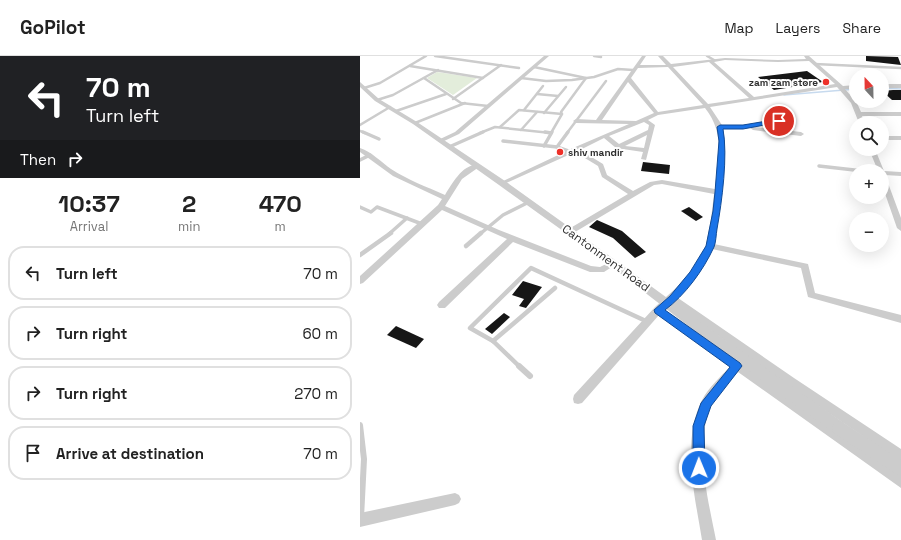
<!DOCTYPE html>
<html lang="en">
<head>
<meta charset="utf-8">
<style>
	:root { --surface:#fff; --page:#f2f2f2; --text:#222; --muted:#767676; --line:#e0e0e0 }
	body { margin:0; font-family:"Space Grotesk",sans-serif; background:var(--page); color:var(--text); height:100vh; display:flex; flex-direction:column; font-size:15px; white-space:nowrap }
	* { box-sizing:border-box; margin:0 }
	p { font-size:13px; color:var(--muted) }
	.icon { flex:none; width:22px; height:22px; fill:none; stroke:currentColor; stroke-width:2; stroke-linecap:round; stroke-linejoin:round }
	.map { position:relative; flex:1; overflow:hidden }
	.side { display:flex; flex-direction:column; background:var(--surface); width:360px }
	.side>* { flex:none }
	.top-card { background:#202124; color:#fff; overflow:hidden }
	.needle { width:26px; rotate:338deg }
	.controls { position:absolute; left:489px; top:12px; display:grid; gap:8px }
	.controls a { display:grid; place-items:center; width:40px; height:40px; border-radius:50%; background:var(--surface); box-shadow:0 4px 16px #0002; font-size:20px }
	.pin { position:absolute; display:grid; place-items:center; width:34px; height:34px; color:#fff; margin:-17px; border:2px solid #fff; border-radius:50%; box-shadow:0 1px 4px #0007 }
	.me { position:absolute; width:44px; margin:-22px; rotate:359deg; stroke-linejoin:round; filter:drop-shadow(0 0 3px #0008) }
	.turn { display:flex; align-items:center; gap:14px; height:84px; padding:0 20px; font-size:18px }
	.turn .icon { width:52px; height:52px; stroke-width:2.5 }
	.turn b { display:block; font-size:28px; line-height:34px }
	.then { display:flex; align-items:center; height:38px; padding:0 20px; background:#0003; gap:8px; font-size:15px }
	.eta { display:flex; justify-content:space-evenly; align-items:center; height:68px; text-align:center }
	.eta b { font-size:24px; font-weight:800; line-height:28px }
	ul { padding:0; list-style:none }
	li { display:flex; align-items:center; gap:12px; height:54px; margin:0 8px 6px; padding:0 12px; border:2px solid var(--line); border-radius:16px }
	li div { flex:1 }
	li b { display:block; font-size:15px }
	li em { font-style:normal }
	header { display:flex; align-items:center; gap:24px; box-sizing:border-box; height:56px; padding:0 20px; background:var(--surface); border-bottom:1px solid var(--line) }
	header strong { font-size:19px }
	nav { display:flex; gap:22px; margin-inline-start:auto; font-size:14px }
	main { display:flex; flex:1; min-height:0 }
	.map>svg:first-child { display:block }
</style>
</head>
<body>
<header>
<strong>GoPilot</strong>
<nav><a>Map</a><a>Layers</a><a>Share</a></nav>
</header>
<main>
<section class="side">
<div class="top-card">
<div class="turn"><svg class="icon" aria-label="left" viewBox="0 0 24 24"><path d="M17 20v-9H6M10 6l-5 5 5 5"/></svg><div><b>70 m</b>Turn left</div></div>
<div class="then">Then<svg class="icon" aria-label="right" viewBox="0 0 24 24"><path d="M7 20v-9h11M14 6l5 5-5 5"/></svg></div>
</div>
<div class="eta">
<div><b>10:37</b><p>Arrival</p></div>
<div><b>2</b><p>min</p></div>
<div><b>470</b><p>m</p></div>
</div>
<ul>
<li><svg class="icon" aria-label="left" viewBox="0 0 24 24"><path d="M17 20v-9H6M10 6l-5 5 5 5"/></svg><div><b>Turn left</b></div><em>70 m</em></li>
<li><svg class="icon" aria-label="right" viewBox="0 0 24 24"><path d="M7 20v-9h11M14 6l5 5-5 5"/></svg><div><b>Turn right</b></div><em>60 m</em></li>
<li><svg class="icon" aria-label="right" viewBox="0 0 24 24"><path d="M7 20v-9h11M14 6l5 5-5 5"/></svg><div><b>Turn right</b></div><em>270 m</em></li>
<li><svg class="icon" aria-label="arrive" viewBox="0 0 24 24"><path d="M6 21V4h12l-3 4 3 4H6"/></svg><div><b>Arrive at destination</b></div><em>70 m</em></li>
</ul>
</section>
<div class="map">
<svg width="541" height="484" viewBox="0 0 541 484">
	<rect width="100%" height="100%" fill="#fff"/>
	<path fill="#e3eddb" d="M77,16L117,22L93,39L67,22Z"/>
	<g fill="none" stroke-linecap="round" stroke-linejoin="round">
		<g stroke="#c7daee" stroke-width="1.5">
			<path d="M522,32L541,33"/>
			<path d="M424,39L496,33"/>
		</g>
	</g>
	<g fill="#161616">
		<path d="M506,0L538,1L541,9L506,5Z"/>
		<path d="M447,15L463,26L414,34L398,21Z"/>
		<path d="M533,34H541V44H532L522,35Z"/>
		<path d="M283,106L310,109L309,118L281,115Z"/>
		<path d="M329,151L343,161L336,165L321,155Z"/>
		<path d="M237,164L262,175L286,196L275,202L253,182L229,171Z"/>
		<path d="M163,225L182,231L166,252L159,250L164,243L152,239Z"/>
		<path d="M144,257L150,261L132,278L125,273Z"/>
		<path d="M36,270L64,283L56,292L27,279Z"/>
	</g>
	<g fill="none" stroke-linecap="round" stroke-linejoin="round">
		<g stroke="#ccc" stroke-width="2.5">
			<path d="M75,0L159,12"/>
			<path d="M234,0L241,1"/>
			<path d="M347,0L354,4"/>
			<path d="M455,8L541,12"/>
			<path d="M50,10L123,22"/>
			<path d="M174,11L226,22L201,56L202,58L191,77"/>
			<path d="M64,22L101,47L128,50"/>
			<path d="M161,22L186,25L212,24L234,21L258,13L273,14"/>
			<path d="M4,32L20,27L66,0"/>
			<path d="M177,38L198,40"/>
			<path d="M93,43L141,9"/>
			<path d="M17,44L33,39L78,14"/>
			<path d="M164,54L183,30"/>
			<path d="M36,55L86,38"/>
			<path d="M184,57L206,31"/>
			<path d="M55,67L105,47"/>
			<path d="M0,69L30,51"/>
			<path d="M140,71L159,54L202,58"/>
			<path d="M161,74L177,56"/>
			<path d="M0,75L5,77"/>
			<path d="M120,77L135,71L191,77"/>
			<path d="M207,77L246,25"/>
		</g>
		<g stroke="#ccc" stroke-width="3.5">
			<path d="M3,76L19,83"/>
			<path d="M185,76L191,77"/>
			<path d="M143,85L197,91L211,96"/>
			<path d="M184,90L192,76"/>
			<path d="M89,91L123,76"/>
			<path d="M197,91L208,76"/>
			<path d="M0,104L10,99"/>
			<path d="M459,110L503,115"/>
			<path d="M0,151L11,156L17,151L62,168"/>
			<path d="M29,178L47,162"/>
			<path d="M120,178L143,159L169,146"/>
		</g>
		<g stroke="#ccc" stroke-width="4.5">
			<path d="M106,190L121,177"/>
			<path d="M0,199L31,177"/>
			<path d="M133,285L195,232"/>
			<path d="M160,311L133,285L110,272L171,212L288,266"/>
		</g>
		<g stroke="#ccc" stroke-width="6">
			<path d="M159,310L170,320"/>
			<path d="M0,369L4,403L1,462"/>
		</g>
		<g fill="#ccc" fill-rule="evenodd">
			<path d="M184,0H189L99,78L82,86H78V84L95,76Z"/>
			<path d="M282,0H286L280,9H306L298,0H303L311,8L365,2L418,4L446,3L444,0H449L483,30L496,29V33H485L497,47L501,56H541V60H502L505,67H499L491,47L477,31L350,51L362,69H383L431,61L433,62V64L396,71L441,76L444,78L441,80L393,74L390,72L363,73C367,89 364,104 362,120C360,143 359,165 354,188L448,208L455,237L541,259V267L448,241L441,212L352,193L339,217L318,242L434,322L541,393V406L426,328L312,247L305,254L541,419V432L378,316C369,326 356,337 351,350C334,390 348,443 356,484H342C335,440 321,386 342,344C349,331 360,321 370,311L299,259L222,347L218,348L214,347L213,343L214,339L295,251L317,231L333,213L346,189L351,163L354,138L302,128L294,129L210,179L207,178L206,176L207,174L268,138L242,121L238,110L215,96L144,128L142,129L139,127L213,92L269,68L216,67L213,65L216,63L236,64ZM365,4L418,6L449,5L475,28L394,41L354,6ZM349,6L389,42L348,48L313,11ZM308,11L343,49L298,56L271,22L278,12ZM268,26L294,57L276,65L242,64ZM345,52C366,78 357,103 355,133L302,124L290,126L273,135L247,119L243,108L220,94L244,82L256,92L283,96L281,103L286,104L295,69L288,64L298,59ZM284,66L289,69L288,74L259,88L249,80ZM287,79L284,92L265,90Z"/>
			<rect x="522" y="28" width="19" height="4"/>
			<rect x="522" y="80" width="19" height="4"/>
			<path d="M0,92C12,96 21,106 31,113C48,124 67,131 85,139C92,128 103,107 119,109V111L102,123L85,150L139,174L231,210L240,211L254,204L258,207L244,216H230L153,186L85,252H79L77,249L79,246L147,183L82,154L3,227L0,228V220L78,149L82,143L33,120L0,96Z"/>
			<path d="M509,93H515L524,115L541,116V120L525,119L541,162V175L537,172L522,129V115H518Z"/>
			<path d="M95,437L99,439L101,443L99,447L95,449L0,471V457Z"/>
		</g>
		<path fill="#ccc" fill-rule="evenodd" d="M0,26L19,43L57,66L145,125L237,191L361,281L484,367L486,372L484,377L479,379L474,377L353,289L231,195L139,129L53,68L15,45L0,31Z"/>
		<path stroke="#ccc" stroke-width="14" d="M479,372L541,413"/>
	</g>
	<path fill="#1a73e8" stroke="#114b97" d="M419,63H421V66L383,73H363C368,100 362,145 357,173C356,179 356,186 354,191C343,215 325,239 305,254L380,307L382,310L351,350L344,370L345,412L343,416L339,418L335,416L333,412V370L341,347L370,311L295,257L294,254L310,240L330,216L346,190L353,155L355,136L359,85L357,71L360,69H383Z"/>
	<g fill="#ee3028" stroke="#fff" stroke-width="1.5">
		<circle cx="466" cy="26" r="4"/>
		<circle cx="200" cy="96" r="4"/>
	</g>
	<g text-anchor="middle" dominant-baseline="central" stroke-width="4" stroke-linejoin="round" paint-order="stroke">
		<g font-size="10" font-weight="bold" fill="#2f2f2f" stroke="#fff" text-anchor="end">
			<text x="458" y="26">zam zam store</text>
			<text x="208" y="96" text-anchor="start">shiv mandir</text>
		</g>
		<g font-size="12" fill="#2f2f2f" stroke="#fff">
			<text transform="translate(246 202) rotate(36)">Cantonment Road</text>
		</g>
	</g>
</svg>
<div class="controls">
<a><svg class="needle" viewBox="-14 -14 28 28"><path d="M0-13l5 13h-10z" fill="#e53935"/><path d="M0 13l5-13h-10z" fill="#767676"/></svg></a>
<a><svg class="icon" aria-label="search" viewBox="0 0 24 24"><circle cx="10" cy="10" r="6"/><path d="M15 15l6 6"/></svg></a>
<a>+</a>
<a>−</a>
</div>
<div class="pin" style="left:419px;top:65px;background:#d93025"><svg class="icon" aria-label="arrive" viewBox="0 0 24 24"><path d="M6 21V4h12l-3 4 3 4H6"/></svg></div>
<svg class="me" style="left:339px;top:412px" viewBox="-20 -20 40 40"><circle r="17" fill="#1a73e8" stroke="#fff" stroke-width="3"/><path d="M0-11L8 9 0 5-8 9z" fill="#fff"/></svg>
</div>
</main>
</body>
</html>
